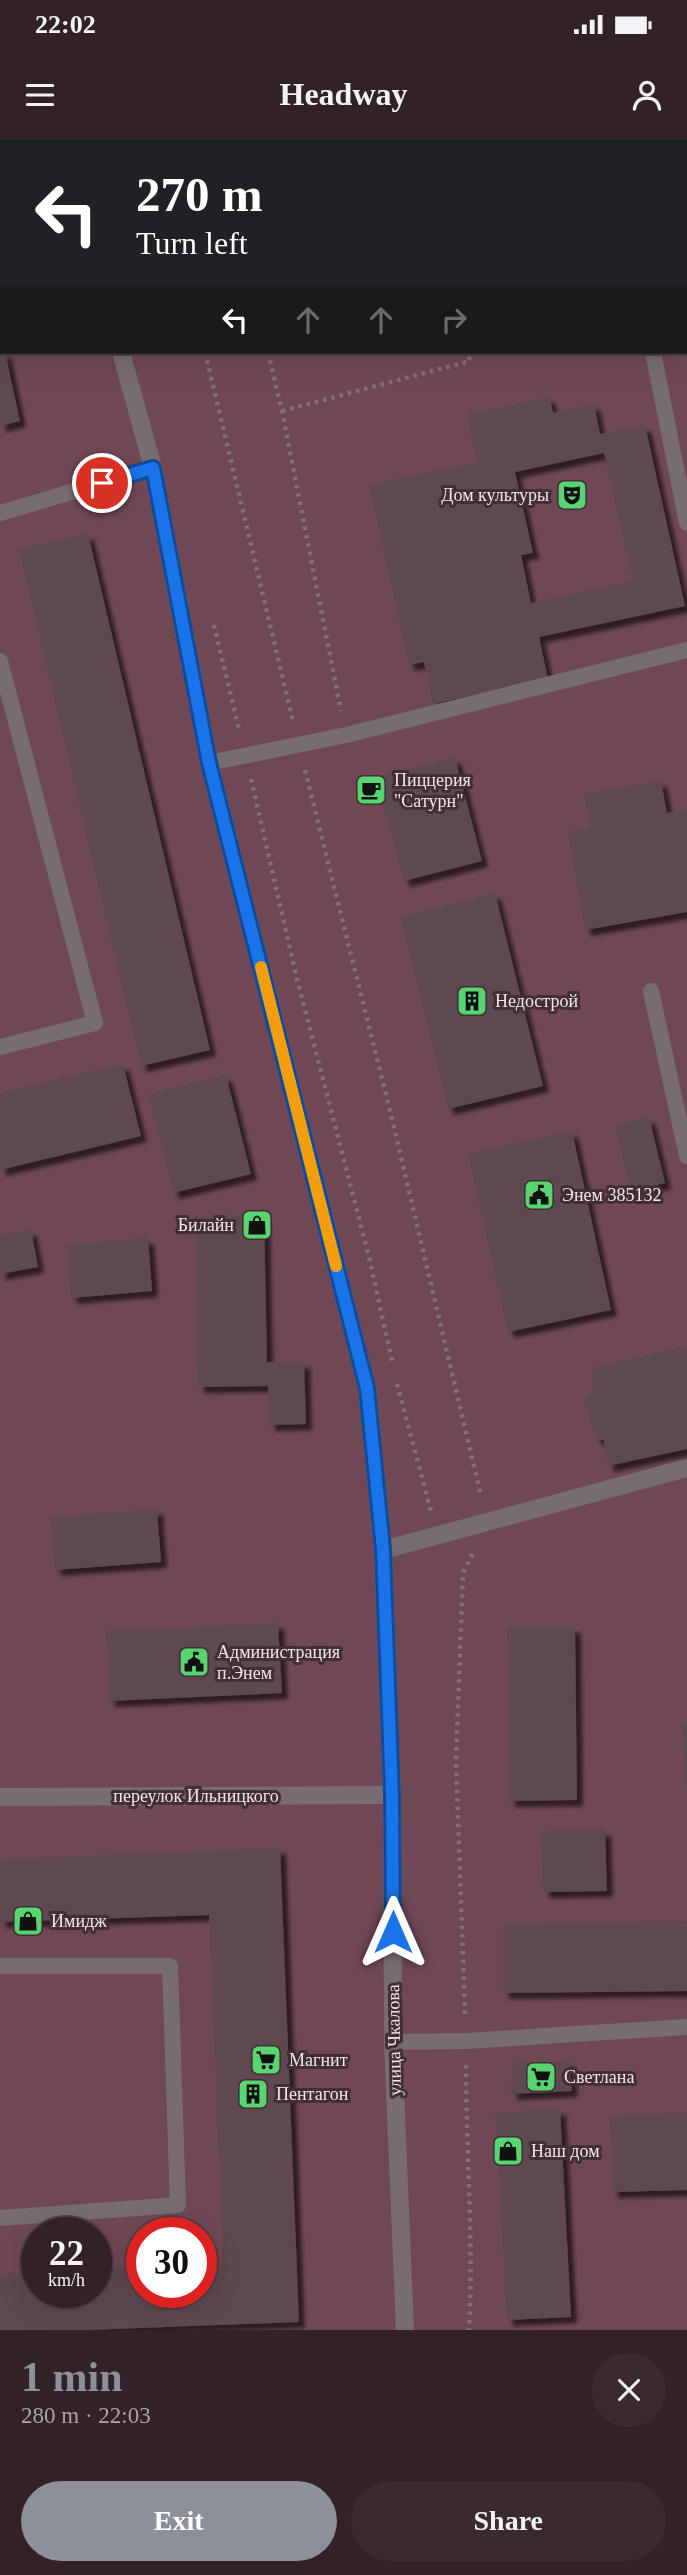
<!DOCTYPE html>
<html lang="en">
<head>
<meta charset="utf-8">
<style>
	:root { --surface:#322228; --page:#3a2a30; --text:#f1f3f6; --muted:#a8a4a8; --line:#4d3f45; --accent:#8c9099 }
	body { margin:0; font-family:Georgia,serif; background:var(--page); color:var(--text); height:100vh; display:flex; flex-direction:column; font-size:26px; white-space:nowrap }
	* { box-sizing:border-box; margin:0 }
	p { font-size:23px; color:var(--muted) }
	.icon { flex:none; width:38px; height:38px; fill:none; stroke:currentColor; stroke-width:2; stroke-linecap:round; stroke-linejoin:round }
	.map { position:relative; height:2190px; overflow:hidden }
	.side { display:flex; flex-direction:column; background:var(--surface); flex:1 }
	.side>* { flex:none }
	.hud { position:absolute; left:0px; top:0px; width:688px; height:214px; box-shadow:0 7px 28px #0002,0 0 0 2px var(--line); background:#202124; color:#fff; overflow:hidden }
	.speed { position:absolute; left:21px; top:2077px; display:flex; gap:14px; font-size:35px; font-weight:700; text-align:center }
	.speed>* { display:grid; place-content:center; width:91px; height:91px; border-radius:50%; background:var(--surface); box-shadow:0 7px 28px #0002,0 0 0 2px var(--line); line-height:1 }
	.speed small { font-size:18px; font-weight:400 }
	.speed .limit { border:10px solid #d22; background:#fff; color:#111 }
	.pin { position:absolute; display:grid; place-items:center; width:60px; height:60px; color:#fff; margin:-30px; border:4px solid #fff; border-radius:50%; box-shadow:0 2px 7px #0007 }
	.me { position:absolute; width:77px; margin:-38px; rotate:0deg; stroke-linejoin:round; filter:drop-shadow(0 0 5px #0008) }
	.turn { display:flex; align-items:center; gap:24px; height:147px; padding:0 21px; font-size:32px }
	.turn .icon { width:91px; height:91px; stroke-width:2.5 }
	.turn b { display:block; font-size:49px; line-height:60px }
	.lanes { display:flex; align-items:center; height:66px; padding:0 21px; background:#0003; justify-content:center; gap:35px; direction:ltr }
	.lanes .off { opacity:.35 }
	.round { display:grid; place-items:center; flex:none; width:74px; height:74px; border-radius:37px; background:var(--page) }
	.overview { display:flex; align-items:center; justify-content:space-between; height:119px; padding:0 21px }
	h1 { font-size:42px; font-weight:700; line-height:52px; color:var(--accent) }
	.primary-button { display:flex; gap:14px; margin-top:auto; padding:14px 21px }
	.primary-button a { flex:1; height:80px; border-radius:42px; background:var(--accent); color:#fff; font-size:28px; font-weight:700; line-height:80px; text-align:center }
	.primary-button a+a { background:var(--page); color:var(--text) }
	.status { display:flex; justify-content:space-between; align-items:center; height:49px; padding:0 35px; background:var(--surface); direction:ltr }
	.status svg { height:19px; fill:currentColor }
	header { display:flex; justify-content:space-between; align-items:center; height:91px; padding:0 21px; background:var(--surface); font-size:32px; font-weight:700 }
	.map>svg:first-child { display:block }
</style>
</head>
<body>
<div class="status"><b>22:02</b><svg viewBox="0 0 49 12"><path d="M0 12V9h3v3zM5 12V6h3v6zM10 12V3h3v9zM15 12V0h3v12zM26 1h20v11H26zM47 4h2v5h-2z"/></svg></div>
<header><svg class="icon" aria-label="menu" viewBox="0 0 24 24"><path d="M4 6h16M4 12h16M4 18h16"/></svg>Headway<svg class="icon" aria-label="person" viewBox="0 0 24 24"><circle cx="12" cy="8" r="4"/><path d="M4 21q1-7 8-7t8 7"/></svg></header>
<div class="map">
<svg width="687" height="2190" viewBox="0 0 687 2190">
	<defs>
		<filter id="shadow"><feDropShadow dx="6" dy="6" stdDeviation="2" flood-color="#0009"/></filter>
	</defs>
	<rect width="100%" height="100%" fill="#422e35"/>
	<path fill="#704755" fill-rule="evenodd" d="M0,0H687V2190H0ZM2,2H686V212H2ZM37,2093H96V2152H37ZM142,2093H201V2152H142Z"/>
	<g fill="#5d484f" fill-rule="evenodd" filter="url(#shadow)">
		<path d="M0,212H5L20,281L0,286Z"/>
		<path d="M549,257L553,273L594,264L600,294L645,285L685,466L539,497L548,539L433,564L424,522L409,525L369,345L477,322L467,275ZM604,313L633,441L531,463L521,415L533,413L515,332Z"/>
		<path d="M88,394L210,910L141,926L19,409Z"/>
		<path d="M455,617L482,721L404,741L376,638Z"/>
		<path d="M661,641L667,673L687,669V772L585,790L568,692L590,689L584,654Z"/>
		<path d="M495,753L543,946L448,969L400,777Z"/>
		<path d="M123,924L141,996L0,1030V953Z"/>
		<path d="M226,935L251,1034L173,1053L148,954Z"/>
		<path d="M649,977L665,1043L631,1051L615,985Z"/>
		<path d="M572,991L611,1170L508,1192L468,1014Z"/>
		<path d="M264,1075L267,1222H304L306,1284L269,1285L268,1246L198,1247L195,1076Z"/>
		<path d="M31,1090L38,1127L0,1134V1095Z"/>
		<path d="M148,1098L152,1151L71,1158L67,1105Z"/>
		<path d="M687,1206V1309L608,1326L604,1300L596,1299L584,1260L592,1252V1228Z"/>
		<path d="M157,1369L161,1422L55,1430L50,1377Z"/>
		<path d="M278,1483L282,1553L109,1561L106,1491Z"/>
		<path d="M507,1487H575L577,1660L509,1661Z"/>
		<path d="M687,1584V1643H685L682,1585Z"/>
		<path d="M605,1690L607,1751L543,1752L541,1691Z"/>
		<path d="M280,1708L299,2182L86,2190H0V2134L37,2132V2152H96V2130L142,2128V2152H201V2126L223,2125L209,1775L0,1782V1719Z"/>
		<path d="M687,1781V1851L503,1853V1783Z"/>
		<path d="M569,1921L572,1951L511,1954L512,1923Z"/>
		<path d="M560,1969L571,2177L507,2180L495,1973Z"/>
		<path d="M687,1973V2050L612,2052L610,1975Z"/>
	</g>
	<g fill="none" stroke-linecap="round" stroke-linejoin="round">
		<g stroke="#827177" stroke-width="4.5" stroke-dasharray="3.5 5" stroke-linecap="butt">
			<path d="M338,2L345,0"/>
			<path d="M455,2V0"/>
			<path d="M205,212L293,581"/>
			<path d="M268,212L282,271L341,571"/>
			<path d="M282,271L470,221L468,212"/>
			<path d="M214,485L239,589"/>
			<path d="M305,630L392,979L481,1356"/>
			<path d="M251,639L296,835L369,1117L393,1225"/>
			<path d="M397,1244L431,1371"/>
			<path d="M465,1874L456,1621L463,1433L473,1413"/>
			<path d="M466,1925C466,2013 474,2102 469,2190"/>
		</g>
		<g stroke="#776d70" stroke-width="16">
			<path d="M686,169H687"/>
			<path d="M653,212L687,383"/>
			<path d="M0,373L153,328"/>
			<path d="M0,521L95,883L0,907"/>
			<path d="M209,623L346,595L687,510"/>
			<path d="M651,851L687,1016"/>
			<path d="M0,1826H170L178,2065L0,2078"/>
			<path d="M393,1902L466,1901L687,1887"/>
		</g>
		<g stroke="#776d70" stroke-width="18">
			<path d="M121,212L153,328L209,623L367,1248L383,1410L392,1655L393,1902L405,2190"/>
			<path d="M383,1410L687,1328"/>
			<path d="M0,1657L392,1655"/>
		</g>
		<g stroke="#9c8b90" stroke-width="18">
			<path d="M77,2L84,0"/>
			<path d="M0,21L2,20"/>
		</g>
	</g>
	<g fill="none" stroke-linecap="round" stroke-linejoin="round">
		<g stroke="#114b97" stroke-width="18">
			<path id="route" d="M102,343L153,328L209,623L367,1248L383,1409L392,1655L393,1792"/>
		</g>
		<use href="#route" stroke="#1a73e8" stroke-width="12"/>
		<path stroke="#f59e0b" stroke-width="12" d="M261,827L336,1126"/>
	</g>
	<defs>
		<g id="theatre-square" transform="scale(1.575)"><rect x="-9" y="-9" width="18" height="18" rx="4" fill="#58d570" stroke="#422e35"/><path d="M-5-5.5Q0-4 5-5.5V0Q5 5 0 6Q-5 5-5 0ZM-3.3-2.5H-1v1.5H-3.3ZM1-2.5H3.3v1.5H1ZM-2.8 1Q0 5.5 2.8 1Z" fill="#111"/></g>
		<g id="cafe-square" transform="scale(1.575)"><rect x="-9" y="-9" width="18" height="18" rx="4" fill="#58d570" stroke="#422e35"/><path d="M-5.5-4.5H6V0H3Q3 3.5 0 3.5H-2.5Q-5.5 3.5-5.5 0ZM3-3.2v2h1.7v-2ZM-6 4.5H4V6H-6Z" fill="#111"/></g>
		<g id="building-square" transform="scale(1.575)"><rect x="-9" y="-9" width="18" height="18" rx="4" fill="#58d570" stroke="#422e35"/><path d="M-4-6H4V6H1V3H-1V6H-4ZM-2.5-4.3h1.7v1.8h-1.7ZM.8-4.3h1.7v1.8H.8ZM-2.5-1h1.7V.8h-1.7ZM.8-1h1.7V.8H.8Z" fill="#111"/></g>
		<g id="civic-square" transform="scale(1.575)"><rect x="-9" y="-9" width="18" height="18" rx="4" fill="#58d570" stroke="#422e35"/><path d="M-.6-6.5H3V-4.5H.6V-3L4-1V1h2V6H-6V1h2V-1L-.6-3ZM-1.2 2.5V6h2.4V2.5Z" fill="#111"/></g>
		<g id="shop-square" transform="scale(1.575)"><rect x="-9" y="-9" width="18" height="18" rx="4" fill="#58d570" stroke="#422e35"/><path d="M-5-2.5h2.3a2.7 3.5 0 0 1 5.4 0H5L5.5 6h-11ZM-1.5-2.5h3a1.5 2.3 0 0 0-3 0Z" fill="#111"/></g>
		<g id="supermarket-square" transform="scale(1.575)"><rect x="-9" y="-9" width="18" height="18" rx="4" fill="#58d570" stroke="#422e35"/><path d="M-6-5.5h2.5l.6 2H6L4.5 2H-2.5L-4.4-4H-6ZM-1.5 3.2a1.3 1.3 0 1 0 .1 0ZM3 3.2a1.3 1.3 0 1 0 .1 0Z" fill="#111"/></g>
	</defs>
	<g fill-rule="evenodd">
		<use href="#theatre-square" x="572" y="355"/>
		<use href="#cafe-square" x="371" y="650"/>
		<use href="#building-square" x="472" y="861"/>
		<use href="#civic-square" x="539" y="1055"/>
		<use href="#shop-square" x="257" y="1085"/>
		<use href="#civic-square" x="194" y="1522"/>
		<use href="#shop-square" x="28" y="1781"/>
		<use href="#supermarket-square" x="266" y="1920"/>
		<use href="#supermarket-square" x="541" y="1937"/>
		<use href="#building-square" x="253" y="1954"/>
		<use href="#shop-square" x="508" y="2011"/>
	</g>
	<g text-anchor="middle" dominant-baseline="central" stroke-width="6" stroke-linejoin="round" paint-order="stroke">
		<g font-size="18" fill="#f2e5e9" stroke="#422e35" text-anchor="start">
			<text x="549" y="355" text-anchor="end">Дом культуры</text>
			<text x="394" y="640">Пиццерия<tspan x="394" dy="21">"Сатурн"</tspan></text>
			<text x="495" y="861">Недострой</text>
			<text x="562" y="1055">Энем 385132</text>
			<text x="234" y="1085" text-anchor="end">Билайн</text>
			<text x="217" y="1512">Администрация<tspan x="217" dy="21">п.Энем</tspan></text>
			<text x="51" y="1781">Имидж</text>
			<text x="289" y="1920">Магнит</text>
			<text x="564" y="1937">Светлана</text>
			<text x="276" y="1954">Пентагон</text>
			<text x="531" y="2011">Наш дом</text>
		</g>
		<g font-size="18" fill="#f2e5e9" stroke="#422e35">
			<text x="196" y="1656">переулок Ильницкого</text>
			<text transform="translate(394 1900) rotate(-91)">улица Чкалова</text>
		</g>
	</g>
</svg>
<div class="speed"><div>22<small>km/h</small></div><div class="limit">30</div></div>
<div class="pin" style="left:102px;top:343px;background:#d93025"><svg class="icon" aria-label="arrive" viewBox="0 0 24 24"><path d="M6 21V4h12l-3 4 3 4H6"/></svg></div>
<svg class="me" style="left:393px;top:1792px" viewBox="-20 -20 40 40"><path d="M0-17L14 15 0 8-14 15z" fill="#1a73e8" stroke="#fff" stroke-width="4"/></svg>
<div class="hud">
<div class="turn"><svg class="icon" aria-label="left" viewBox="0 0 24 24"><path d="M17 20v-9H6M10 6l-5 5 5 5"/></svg><div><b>270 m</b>Turn left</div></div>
<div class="lanes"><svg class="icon" aria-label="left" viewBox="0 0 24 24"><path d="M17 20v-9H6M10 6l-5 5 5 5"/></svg><svg class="icon off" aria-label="ahead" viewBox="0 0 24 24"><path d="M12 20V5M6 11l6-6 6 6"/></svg><svg class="icon off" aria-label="ahead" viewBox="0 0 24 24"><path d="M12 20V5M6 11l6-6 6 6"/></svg><svg class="icon off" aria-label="right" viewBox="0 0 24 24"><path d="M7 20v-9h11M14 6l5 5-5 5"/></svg></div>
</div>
</div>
<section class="side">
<div class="overview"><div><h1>1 min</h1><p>280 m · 22:03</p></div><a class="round"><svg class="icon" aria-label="close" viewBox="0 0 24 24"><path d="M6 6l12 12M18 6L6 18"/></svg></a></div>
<div class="primary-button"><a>Exit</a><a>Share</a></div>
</section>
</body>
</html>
